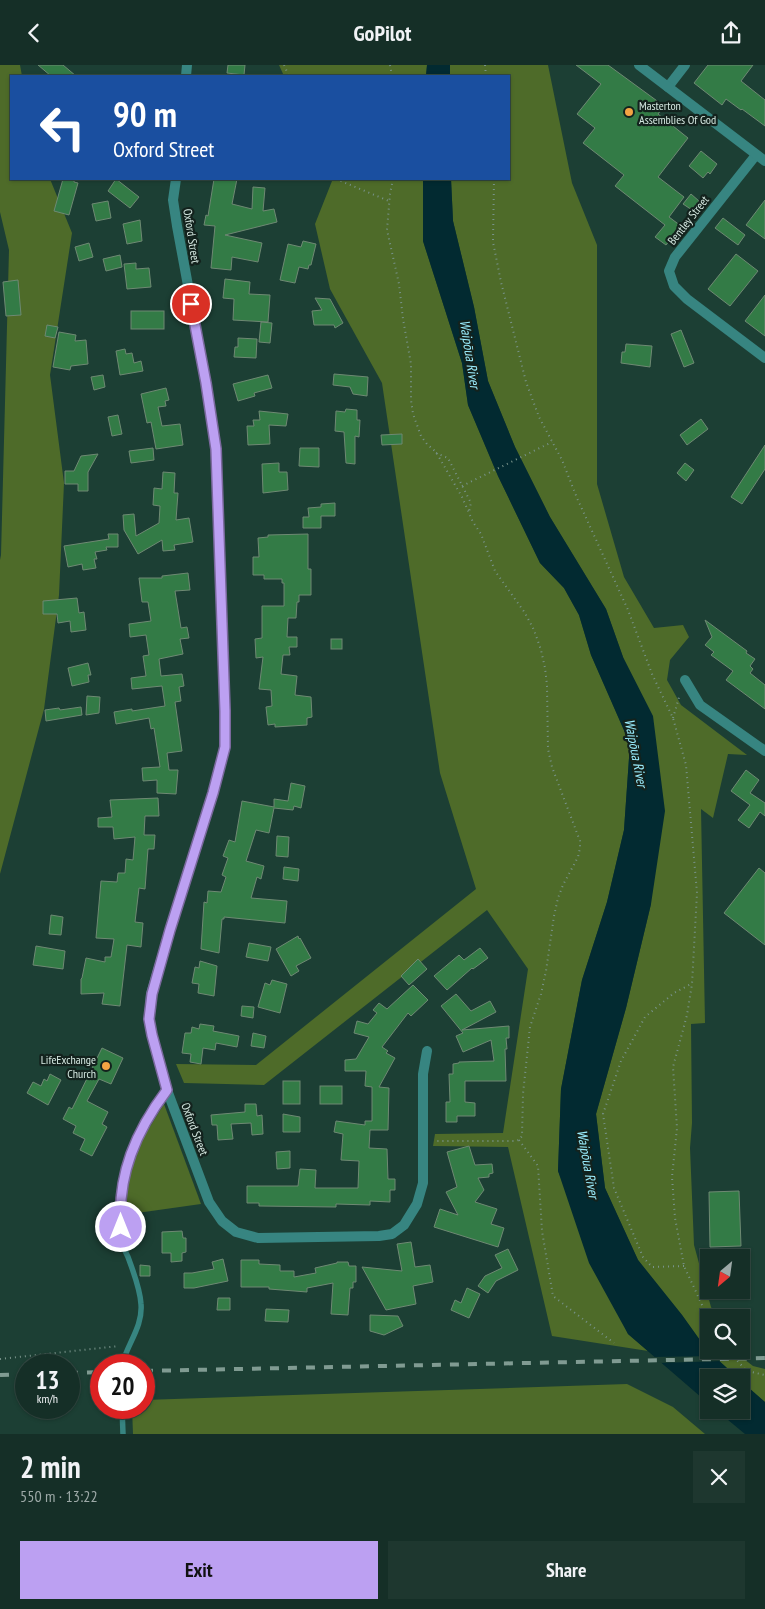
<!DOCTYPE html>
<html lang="en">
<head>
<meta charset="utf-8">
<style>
	:root { --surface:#152f27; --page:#1e372f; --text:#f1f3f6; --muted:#9da9a7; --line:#344a44; --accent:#bca0f2 }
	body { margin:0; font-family:"PT Sans Narrow",sans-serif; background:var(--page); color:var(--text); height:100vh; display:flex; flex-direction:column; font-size:19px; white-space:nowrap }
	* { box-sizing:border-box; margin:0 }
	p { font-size:16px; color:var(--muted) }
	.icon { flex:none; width:28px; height:28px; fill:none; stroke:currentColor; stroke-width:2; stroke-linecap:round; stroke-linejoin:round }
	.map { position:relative; height:1369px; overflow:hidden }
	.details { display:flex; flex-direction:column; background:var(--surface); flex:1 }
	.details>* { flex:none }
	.top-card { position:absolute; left:10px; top:10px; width:500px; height:105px; border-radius:0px; box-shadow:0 1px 4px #0004,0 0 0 1px var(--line); background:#1a4fa0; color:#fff; overflow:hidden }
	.needle { width:32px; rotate:209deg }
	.controls { position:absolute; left:700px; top:1184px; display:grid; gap:10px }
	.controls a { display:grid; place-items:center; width:50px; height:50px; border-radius:0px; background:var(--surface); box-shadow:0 1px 4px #0004,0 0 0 1px var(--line); font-size:25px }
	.speed { position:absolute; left:15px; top:1289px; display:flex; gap:10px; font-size:25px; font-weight:700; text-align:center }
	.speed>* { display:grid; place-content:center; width:65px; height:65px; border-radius:50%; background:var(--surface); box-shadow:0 1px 4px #0004,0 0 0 1px var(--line); line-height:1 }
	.speed small { font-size:12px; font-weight:400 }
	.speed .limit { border:8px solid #d22; background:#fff; color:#111 }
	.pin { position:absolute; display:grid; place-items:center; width:42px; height:42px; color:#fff; margin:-21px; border:2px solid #fff; border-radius:50%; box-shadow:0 1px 5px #0007 }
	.me { position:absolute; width:55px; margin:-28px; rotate:0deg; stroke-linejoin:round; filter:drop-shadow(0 0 4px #0008) }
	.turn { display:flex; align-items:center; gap:18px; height:105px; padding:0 20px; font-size:22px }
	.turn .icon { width:65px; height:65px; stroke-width:2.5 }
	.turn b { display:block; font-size:35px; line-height:42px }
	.round { display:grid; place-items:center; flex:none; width:52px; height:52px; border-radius:0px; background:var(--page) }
	.summary { display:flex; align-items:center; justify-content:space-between; height:85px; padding:0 20px }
	h1 { font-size:30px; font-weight:800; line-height:38px }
	.button { display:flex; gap:10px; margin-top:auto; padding:10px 20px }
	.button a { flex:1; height:58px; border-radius:0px; background:var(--accent); color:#111; font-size:20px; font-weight:800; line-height:58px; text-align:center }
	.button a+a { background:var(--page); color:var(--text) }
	header { display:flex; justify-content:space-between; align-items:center; height:65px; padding:0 20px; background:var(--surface); font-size:22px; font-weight:800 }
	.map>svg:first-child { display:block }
</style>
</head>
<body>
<header><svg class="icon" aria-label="back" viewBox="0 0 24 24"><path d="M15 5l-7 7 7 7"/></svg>GoPilot<svg class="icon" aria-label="share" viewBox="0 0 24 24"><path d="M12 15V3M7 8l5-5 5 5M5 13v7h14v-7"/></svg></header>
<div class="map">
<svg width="765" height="1369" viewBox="0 0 765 1369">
	<rect width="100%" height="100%" fill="#1c3f34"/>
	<g fill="#4e6b29">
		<path d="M0,0H20L22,11H11V114H50L72,168L50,310L64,418L59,530L44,644L0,809V495L1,490L9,185L0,147Z"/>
		<path d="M279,0H427L426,11H284Z"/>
		<path d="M450,0H548L572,118L597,180V419L624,512L654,563L683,560L689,572L670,595L667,615L681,640L747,690L728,689L713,753L701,744L705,958L691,959L692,1058L690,1083L694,1180L711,1242L716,1252H709V1285H739L735,1287L753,1301L765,1304V1337L741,1316V1312H737L707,1285L682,1250L638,1195L605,1123L596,1049L626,943L651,839L623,592L606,544L550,452L515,382L488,316L474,242L453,156L451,114H509V11H450Z"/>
		<path d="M331,114H423V176L462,298L468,340L498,411L540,498L564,523L579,550L591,590L630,679L624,765L607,837L582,915L561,1024L558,1106L628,1269L648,1286L552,1271L508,1082L433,1081L435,1069L503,1068L528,904L487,845L264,1020L184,1018L176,999L256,1000L476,824L440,708L382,318L330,224L315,159L332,116Z"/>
		<path d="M164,1039L201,1139L137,1148H124L129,1112L141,1076Z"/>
		<path d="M627,1319L673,1342L705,1369H133L132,1343L144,1342V1335Z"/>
	</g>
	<g fill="#022a31">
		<path d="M427,0H450V11H426Z"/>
		<path d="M423,114H451L453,156L474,242L488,316L515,382L550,452L606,544L623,592L653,651L665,746L651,839L626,943L596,1049L605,1123L638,1195L682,1250L707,1285L737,1312H709V1339L628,1269L589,1198L558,1106L561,1024L582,915L607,837L624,765L630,679L591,590L579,550L564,523L540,498L498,411L468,340L462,298L423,176Z"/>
		<path d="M741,1316L765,1337V1369H745L716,1345H741Z"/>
	</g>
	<path fill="#1c3f34" d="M717,1291L723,1296L657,1298L651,1292Z"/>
	<g fill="#337b46" stroke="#6e8973">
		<path d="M38,0H63L76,11H51Z"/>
		<path d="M228,0H245L244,10L227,8Z"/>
		<path d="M576,0H608L664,41L658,49L688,73L658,112L684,132L669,152L681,161L666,180L655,172L665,160L615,121L624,110L583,78L595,63L577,49L601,19Z"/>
		<path d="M708,0H753L741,16L765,35V61L742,44L741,45L726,34L722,40L694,18Z"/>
		<path d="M701,86L717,99L710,109L708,107L703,113L689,101Z"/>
		<path d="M63,114H74V117L78,118L69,150L54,146Z"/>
		<path d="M116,114L139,132L130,143L108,126Z"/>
		<path d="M214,114H237L232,139L252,144L253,122L265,123L263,146L274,144L277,157L225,170L262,178L258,197L232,192L231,205L211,203L215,161L204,160L206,150L208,151Z"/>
		<path d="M691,129L699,136L692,145L683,139Z"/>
		<path d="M765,135V174L746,160Z"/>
		<path d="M108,136L111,153L96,156L92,139Z"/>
		<path d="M723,153L745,170L738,180L715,163Z"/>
		<path d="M140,155L142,176L127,179L123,159Z"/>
		<path d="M303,176L316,179L311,200H309L308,204L299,202L295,218L280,215L288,179L301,182Z"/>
		<path d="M89,178L93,192L79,196L75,182Z"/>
		<path d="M736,189L758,206L730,241L708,224Z"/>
		<path d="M120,190L122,202L106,206L103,194Z"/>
		<path d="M136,198V204L149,203L151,222L127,224L124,199Z"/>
		<path d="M225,214L250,217L249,229L270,230L268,257L233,255L234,234L223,233Z"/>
		<path d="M18,215L21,250L6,251L3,217Z"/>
		<path d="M765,230V271L745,256Z"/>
		<path d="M315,233L330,234L343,258L335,263L334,260H314L312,246L322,245Z"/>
		<rect x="131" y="246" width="33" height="18"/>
		<path d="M261,257L272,258L270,278L259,277Z"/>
		<path d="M47,260L58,262L55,273L45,271Z"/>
		<path d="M681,265L694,298L684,302L671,269Z"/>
		<path d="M59,267L76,270L75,276L86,275L88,299L71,301L70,305L53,302Z"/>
		<path d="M238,273L257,274L256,293L234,292L235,282H238Z"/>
		<path d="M626,279L652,281L650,302L621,298L622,287H625Z"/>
		<path d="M125,284L126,289L132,288L134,298L141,296L143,306L120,310L116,286Z"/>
		<path d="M334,309L368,312L367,331L353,329L350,322L333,320Z"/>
		<path d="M103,310L105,322L94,325L91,312Z"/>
		<path d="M268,310L272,323L254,328L255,331L238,336L233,319Z"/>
		<path d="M166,323L169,335L165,336L166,341L158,342L162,361L180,359L183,380L156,384L151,357L147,358L141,329Z"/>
		<path d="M346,344L357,345V355H360L359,372L355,371V399L346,398L344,367L335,366L336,346L345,347Z"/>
		<path d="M259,346L288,349L286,361L269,360L270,379L248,380L247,361H254L253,355H260Z"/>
		<path d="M118,350L122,369L112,371L108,352Z"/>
		<path d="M701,354L708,364L687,380L680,370Z"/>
		<path d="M402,369V379L382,380L381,370Z"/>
		<path d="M765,380V404L742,439L731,432Z"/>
		<path d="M153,383L154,395L131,398L129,386Z"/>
		<path d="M300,383H319V402L299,401Z"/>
		<path d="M98,389L88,407V426H78V419H65V406H74L81,391Z"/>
		<path d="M279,398V407H287L288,425L263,428L262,399Z"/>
		<path d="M685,398L694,405L686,416L677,408Z"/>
		<path d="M163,407L175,408L174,428H178L176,455L189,453L193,477L174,480L175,485L163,486L162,475L138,489L124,465L123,450L134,449L136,471L159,458L160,441L153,440L154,423L162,424Z"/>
		<path d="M335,438V451H321V463H303V452H309L308,443L321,442V439Z"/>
		<path d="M108,469H118V482H106L107,485L95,487L97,494H94L96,503L83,505L82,499L68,502L64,481L109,474Z"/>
		<path d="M308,469V504H311V530H299V537H297L296,553H288L287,572H297V582H289L290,590H283L281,609L297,611L295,630L311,632L312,652L307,653V660L275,662V659L268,660L266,642L272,641L271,625L259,624L263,592L256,593L255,574L262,573V541H284V518H282V514H264V510H253V492H259L258,473L268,472V470Z"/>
		<path d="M188,508L190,525L175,526L181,563L187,562L189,573L180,574L183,589L159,594L161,611L182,609L184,621L179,622L181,636L175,637L182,686L167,688L169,705H178L176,729L157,728V715L143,716L142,703L160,702L154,663L151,664L149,653L116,659L114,647L132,644V646L165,641L162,621L132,624L131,613L146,611L143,591L149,590L146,570L130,572L129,559L151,556L148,537H142L139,513H162V511Z"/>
		<path d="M77,533L79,548L84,547L86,565L71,567L70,556L58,558L57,549H43V536Z"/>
		<path d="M705,555L747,586L746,588L755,594L750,601L753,604L750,608L765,620V644L726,615L733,606L711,590L714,587L705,580L712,572Z"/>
		<rect x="331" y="574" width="11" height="10"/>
		<path d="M88,598L91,610H88L89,617L72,621L68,603Z"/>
		<path d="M87,631L100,632L99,648L86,650Z"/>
		<path d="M81,642L82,650L46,656L45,645L59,643L60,645Z"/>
		<path d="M746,705L759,715L750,728L765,738V751L760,747L749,763L738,755L750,740L731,726Z"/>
		<path d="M291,718L305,721L301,743L294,741L293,745L274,743L269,768L256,765L246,796L264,801L261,814L257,812L251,833L287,836L285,858L224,852V854H222L219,888L201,884L204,837L207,838L208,826L221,827L226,812L222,810L228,793L223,791L229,775L235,777L242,736L274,742V734L288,736Z"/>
		<path d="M158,733L159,751H145L144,770H155L154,784H148L145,824L139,823L135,857L143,858L141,882L127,880L120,941L102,939L104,928L81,929V914L82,913L86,893L105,897V892H111L114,874L96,873L101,816L117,817L118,808H125L126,794L133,795L135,772L114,774L113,762H98V753L112,752L110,735Z"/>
		<path d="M277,771L289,772L288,792L276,791Z"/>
		<path d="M284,802L299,804L298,816L283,814Z"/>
		<path d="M759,803L765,808V880L724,848Z"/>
		<path d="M51,850L63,852L61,870L49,869Z"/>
		<path d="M298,871L299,874L300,873L311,893L296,901L299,906L291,911L276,884Z"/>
		<path d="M249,878L271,882L268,896L246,892Z"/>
		<path d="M36,881L65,886L63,904L33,900Z"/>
		<path d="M480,883L488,893L473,904L472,903L447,925L434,911L459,890L464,895Z"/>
		<path d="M418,894L427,904L409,920L401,911Z"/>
		<path d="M200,896L217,901L214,931L198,928L199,919L192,918L195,902L199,903Z"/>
		<path d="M272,915L287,919L280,948L258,942L265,918L270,920Z"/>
		<path d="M413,920L428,935L411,951L408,948L382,982L388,986L386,988L395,993L379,1022L389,1023L388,1065H370L369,1083L387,1084L388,1114H395V1125H390V1137L370,1136V1140L336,1139V1142L259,1141V1138H247V1121H298L300,1104L316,1105L315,1123H358L359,1096L341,1095L343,1069L334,1067L336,1056L365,1060V1056H372V1022L365,1021L366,1006H345V995L356,994L369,972L354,968L357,956L368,959L377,948L373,945L379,938L387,944Z"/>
		<path d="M456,929L471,946L490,936L496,947L462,965L509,961V973H506L507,984H505L506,1016H465V1037L475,1038V1051H457V1057H446V1037H450L449,1009H453V999L459,998V997L494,996L491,975L463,987L456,971L463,968L441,941Z"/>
		<path d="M242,941L254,942L253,953L241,951Z"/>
		<path d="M200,959L214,961L213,966L239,971L237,982L216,978L215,985L203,983L201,999L190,997L191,989L182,988L185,968H191L192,962L199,964Z"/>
		<path d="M253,968L266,971L264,983L251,981Z"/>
		<path d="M102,983L123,993L111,1019L99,1014L87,1036L108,1047L102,1059L107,1062L92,1091L80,1085L85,1074L73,1068L76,1061L63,1054L69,1042L72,1044Z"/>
		<path d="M50,1009L61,1015L48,1040L27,1028L33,1017L41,1021L44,1014L47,1016Z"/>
		<rect x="283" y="1016" width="17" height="23"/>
		<rect x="320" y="1021" width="22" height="18"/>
		<path d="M245,1039H256L257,1051L262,1050L263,1069L252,1070L251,1058L231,1059L233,1074L218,1075L217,1060H212L211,1050L245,1047Z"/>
		<path d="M283,1049L300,1052V1067H283Z"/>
		<path d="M469,1081L475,1100L492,1099L493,1108L489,1109V1112L478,1113L484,1125L475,1137L497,1144L491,1159L504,1163L498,1182L434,1162L440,1144L458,1150L446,1127L457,1122L447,1087Z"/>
		<path d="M290,1086V1103L277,1104L276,1087Z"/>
		<path d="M739,1126L741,1181L710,1182L709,1127Z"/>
		<path d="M182,1166L183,1173H186V1187L182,1188V1196L171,1197V1188H162V1167Z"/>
		<path d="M411,1177L415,1202L430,1200L433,1217L413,1221L416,1239L386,1245L362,1202L402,1206L397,1179Z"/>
		<path d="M508,1184L518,1205L496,1216L488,1228L478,1221L485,1211L502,1203L495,1190Z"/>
		<path d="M223,1194L228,1216L194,1223H184V1208H192L214,1204L212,1197Z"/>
		<path d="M241,1195H259V1199L280,1200V1206H294V1212L316,1208L315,1203L337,1198V1197H348L349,1201H356V1217H353V1223H350L348,1250L331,1249L333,1218L307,1223V1227L269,1224V1222H241Z"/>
		<path d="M140,1200L150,1201V1211H140Z"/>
		<path d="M467,1223L480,1229L469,1253L451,1245L455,1235L461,1238Z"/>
		<path d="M218,1233H230V1245H217Z"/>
		<path d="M266,1244L289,1245L288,1257L265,1256Z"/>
		<path d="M370,1250L398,1251L403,1261L384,1270L370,1266Z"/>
	</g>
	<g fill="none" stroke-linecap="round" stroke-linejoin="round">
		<g stroke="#78938a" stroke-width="2" stroke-dasharray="1 4" stroke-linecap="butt">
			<path d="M284,0L289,11"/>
			<path d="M390,0L392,11"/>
			<path d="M485,0L486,11"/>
			<path d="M336,114L389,136"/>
			<path d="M393,114L390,129L387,165L399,219L403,254L411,299V335L413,349L421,371L427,379L436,387L462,432L473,457L481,469L495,506L525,548L534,565L541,585L545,603L547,620L548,684L552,702L580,776V783L578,792L563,820L558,833L554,851L546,906L541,929L530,962L523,1029L522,1071L519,1075L514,1076H434"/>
			<path d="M494,114L493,177L501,217L526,317L539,352L562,395L577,433L628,545L652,609L673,653L686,700L697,828L692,919L687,950L673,1002L677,1063L672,1112L675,1153L684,1201L709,1255"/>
			<path d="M436,388L448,393L471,438L469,447"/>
			<path d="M462,421L552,377"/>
			<path d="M673,653L680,629"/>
			<path d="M519,1075L538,1101L542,1166L553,1231L614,1278"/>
			<path d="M684,1201L652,1202L643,1192L614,1123L603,1049L621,996L645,952L674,928L691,919"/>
			<path d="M727,1285L747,1306L765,1310"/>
			<path d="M0,1294L119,1281"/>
		</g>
		<g stroke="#378581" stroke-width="5.5">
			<path d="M122,1300C127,1279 143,1262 141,1239C140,1223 133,1206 128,1192C125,1186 122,1180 121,1174C113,1119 134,1068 167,1025"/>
			<path d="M122,1342L123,1369"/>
		</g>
		<g stroke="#378581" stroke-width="10">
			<path d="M186,11L187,0"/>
			<path d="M668,22L685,0"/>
			<path d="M756,90L675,192L669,206L674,221L687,234L765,293"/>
			<path d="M176,114L173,135L177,161L206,318L216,384L225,646V682L213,729L170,865L151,929L149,954L152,970L167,1025L209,1137L222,1156L236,1167L258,1173L379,1171L392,1169L404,1160L417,1139L423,1118V1009L427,986"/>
			<path d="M685,615L700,640L765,686"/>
		</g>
		<path stroke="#378581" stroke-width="10" d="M639,0L765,96"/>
		<g stroke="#809b92" stroke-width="4" stroke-dasharray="9 9" stroke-linecap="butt">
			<path d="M144,1306L765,1293"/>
			<path d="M69,1308L101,1307"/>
			<path d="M0,1310L26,1309"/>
		</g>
	</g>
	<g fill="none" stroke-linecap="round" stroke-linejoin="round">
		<g stroke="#7a689d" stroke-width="12">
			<path id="route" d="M121,1162C117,1110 136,1066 167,1025L152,970L149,954L152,929L170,865L213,728L225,682V646L216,384L206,318L191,239"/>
		</g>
		<use href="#route" stroke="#bca0f2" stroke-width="9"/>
	</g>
	<g fill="#f3a443" stroke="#13221d" stroke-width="2">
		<circle cx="629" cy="47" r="5"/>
		<circle cx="106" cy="1001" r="5"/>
	</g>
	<g text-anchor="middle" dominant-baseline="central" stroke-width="4.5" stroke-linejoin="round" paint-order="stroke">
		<g font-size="12" fill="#d5e8e1" stroke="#13221d" text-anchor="start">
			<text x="639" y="40">Masterton<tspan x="639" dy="14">Assemblies Of God</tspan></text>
			<text x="96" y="994" text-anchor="end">LifeExchange<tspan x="96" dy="14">Church</tspan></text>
		</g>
		<g font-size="12" fill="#d5e8e1" stroke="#13221d">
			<text transform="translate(688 155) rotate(-52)">Bentley Street</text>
			<text transform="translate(192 171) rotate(81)">Oxford Street</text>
			<text transform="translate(195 1064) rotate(69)">Oxford Street</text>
		</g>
		<g font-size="14" font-style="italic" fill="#9aedfd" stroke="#13221d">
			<text transform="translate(470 289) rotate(81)">Waipōua River</text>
			<text transform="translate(636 688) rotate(79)">Waipōua River</text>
			<text transform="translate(588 1099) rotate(80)">Waipōua River</text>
		</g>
	</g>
</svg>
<div class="controls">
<a><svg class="needle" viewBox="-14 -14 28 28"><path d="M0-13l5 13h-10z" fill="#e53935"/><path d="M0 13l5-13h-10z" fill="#9da9a7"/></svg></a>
<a><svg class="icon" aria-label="search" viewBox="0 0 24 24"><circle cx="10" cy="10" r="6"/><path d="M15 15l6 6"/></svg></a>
<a><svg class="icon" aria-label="layers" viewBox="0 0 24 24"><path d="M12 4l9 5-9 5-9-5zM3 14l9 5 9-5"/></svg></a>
</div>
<div class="speed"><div>13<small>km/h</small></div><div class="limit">20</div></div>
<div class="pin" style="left:191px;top:239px;background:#d93025"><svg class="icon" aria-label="arrive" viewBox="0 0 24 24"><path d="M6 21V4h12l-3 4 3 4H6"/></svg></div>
<svg class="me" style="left:121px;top:1162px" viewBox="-20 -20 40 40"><circle r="17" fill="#bca0f2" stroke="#fff" stroke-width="3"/><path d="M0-11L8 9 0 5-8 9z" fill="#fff"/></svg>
<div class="top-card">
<div class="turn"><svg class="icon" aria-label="left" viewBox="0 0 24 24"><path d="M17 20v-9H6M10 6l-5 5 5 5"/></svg><div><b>90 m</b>Oxford Street</div></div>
</div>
</div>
<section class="details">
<div class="summary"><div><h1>2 min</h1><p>550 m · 13:22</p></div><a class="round"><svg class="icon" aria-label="close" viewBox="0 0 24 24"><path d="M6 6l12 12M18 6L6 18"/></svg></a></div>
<div class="button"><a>Exit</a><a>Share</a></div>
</section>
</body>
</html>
